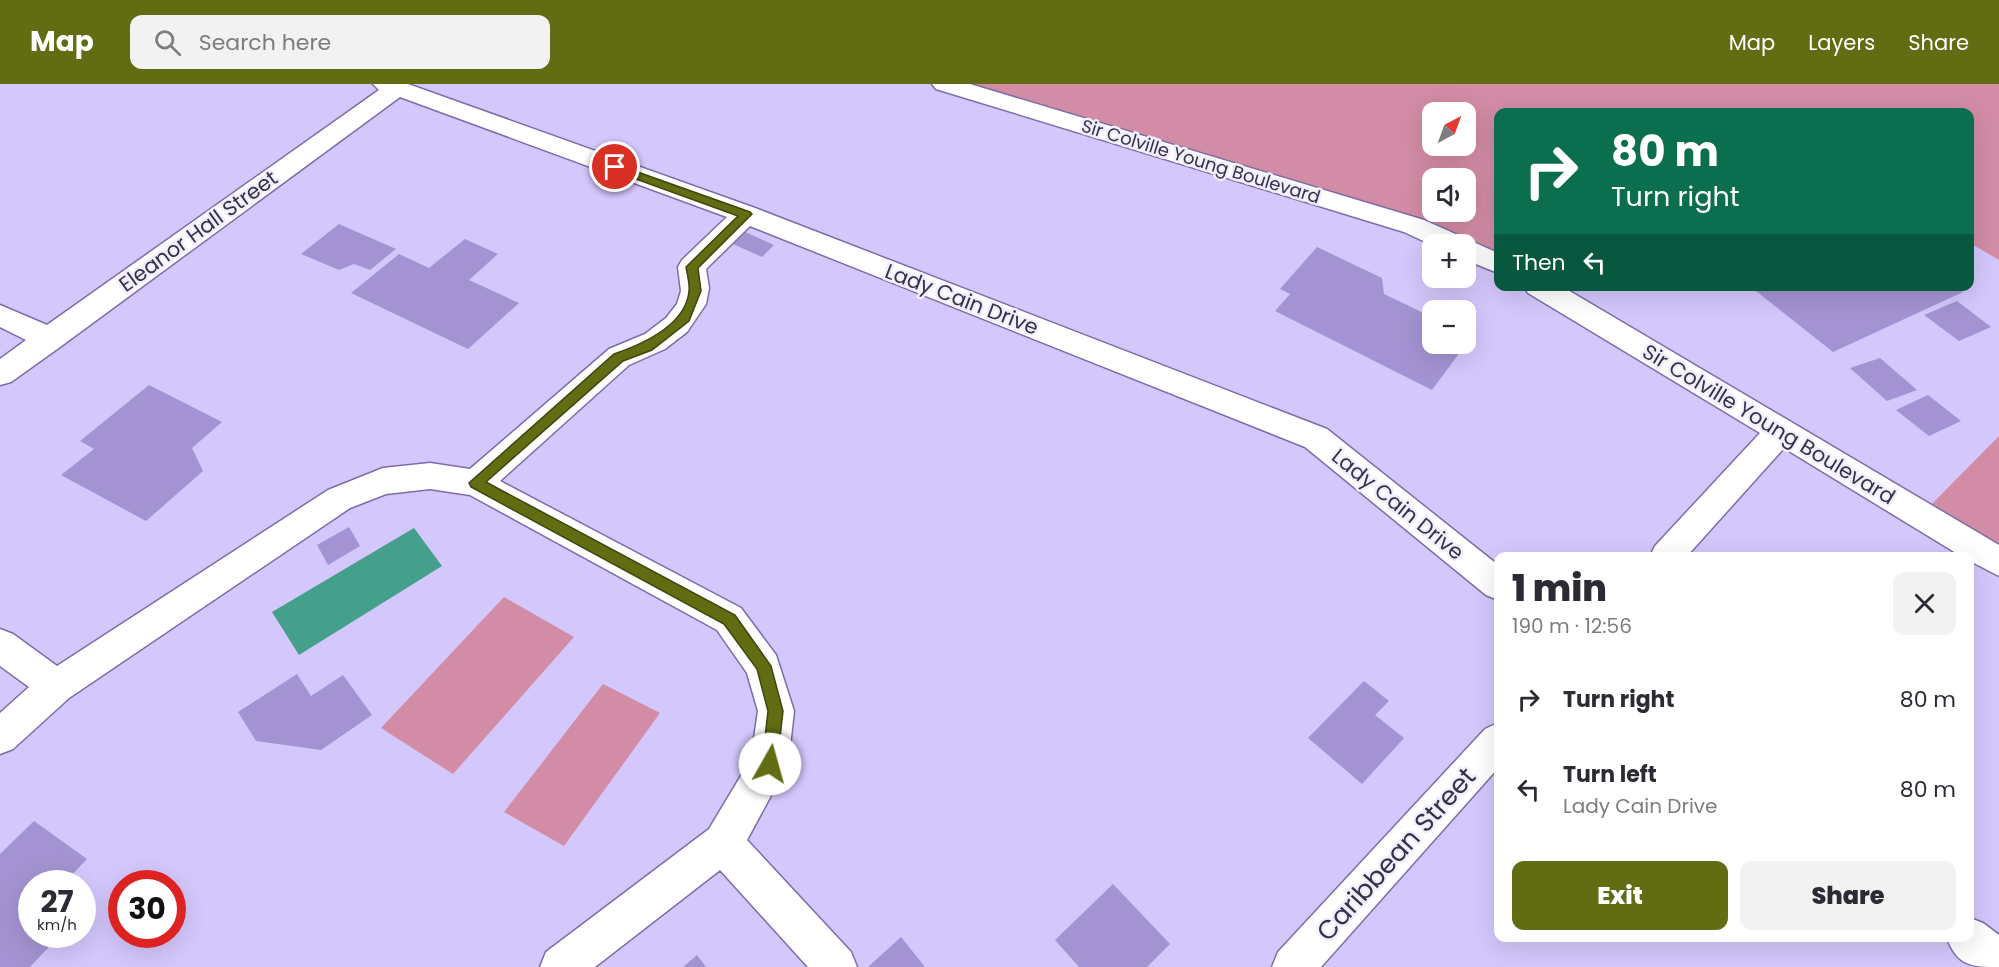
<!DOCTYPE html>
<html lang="en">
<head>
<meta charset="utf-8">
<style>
	:root { --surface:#fff; --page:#f2f2f3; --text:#2b2b33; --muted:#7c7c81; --accent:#616c13 }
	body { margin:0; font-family:Poppins,sans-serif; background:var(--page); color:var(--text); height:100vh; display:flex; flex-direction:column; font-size:22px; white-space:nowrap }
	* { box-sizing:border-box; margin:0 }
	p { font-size:20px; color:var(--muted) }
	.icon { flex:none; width:33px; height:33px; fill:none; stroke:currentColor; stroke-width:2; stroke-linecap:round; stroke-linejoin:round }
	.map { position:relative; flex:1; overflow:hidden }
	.panel { position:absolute; left:1494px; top:468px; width:480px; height:390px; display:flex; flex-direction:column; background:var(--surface); border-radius:12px; box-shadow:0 6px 24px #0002 }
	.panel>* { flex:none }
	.top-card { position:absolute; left:1494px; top:24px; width:480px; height:183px; border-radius:12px; box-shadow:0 6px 24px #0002; background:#0b6e4f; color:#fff; overflow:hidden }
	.needle { width:39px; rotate:41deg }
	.tools { position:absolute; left:1422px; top:18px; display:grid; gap:12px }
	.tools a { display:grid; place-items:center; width:54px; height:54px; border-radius:12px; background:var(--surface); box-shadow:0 6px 24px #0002; font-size:30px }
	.speed { position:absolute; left:18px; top:786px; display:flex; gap:12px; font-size:30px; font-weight:700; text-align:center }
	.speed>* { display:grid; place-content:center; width:78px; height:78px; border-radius:50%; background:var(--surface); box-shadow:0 6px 24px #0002; line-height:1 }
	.speed small { font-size:15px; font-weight:400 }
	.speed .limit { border:9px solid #d22; background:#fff; color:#111 }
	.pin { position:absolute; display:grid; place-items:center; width:51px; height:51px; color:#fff; margin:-26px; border:3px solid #fff; border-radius:50%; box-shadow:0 2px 6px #0007 }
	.me { position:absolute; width:66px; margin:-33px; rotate:7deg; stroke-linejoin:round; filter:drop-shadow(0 0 4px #0008) }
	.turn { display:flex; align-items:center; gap:21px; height:126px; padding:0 18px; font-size:27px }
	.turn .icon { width:78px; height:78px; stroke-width:2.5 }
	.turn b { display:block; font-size:42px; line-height:51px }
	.then { display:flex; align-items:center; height:57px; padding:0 18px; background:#0003; gap:12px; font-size:22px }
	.round { display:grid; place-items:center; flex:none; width:63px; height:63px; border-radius:12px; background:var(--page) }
	.summary { display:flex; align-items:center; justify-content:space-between; height:102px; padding:0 18px }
	h1 { font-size:36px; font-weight:800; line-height:45px }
	.button { display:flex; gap:12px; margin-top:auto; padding:12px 18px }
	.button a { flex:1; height:69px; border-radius:12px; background:var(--accent); color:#fff; font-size:24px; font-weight:800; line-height:69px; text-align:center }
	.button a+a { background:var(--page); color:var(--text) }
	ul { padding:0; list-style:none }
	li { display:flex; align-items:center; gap:18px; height:90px; padding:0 18px }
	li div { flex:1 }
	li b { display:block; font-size:22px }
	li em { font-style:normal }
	header { display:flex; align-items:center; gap:36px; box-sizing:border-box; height:84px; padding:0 30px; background:var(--accent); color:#fff }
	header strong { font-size:28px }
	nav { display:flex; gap:33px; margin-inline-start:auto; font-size:21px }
	.search { width:420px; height:54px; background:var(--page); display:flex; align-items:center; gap:15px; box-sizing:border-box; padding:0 21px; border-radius:12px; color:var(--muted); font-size:22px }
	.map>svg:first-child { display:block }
</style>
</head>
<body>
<header>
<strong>Map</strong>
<div class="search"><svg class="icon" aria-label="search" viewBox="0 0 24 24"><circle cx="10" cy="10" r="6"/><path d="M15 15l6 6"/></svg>Search here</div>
<nav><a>Map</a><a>Layers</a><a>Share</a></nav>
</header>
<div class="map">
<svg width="1999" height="883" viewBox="0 0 1999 883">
	<rect width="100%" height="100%" fill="#d4c7fc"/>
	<g fill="#d38ca6" fill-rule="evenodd">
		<path d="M944,0H1999V176L1970,159V28H1498V180L1466,165V160H1455L1414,142ZM1432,28H1466V62H1432ZM1432,94H1466V128H1432Z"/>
		<path d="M1999,352V478L1920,432Z"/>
		<path d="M504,513L574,553L453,690L381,644Z"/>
		<path d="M603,600L660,629L564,762L504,728Z"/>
	</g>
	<path fill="#449f8b" d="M414,444L442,482L299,571L272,528Z"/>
	<g fill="#a493d2">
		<path d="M339,140L396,165L370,186L354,180L339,186L301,170Z"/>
		<path d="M745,148L774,161L762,173L733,160Z"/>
		<path d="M465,155L498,170L469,196L519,219L468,265L351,209L399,170L429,184Z"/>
		<path d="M1317,163L1382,194L1384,210L1432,233V260H1466V249L1472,252L1432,306L1275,227L1290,210L1280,205Z"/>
		<path d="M1766,202H1956L1963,208L1833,268L1756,207Z"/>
		<path d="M1957,217L1991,243L1959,257L1924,231Z"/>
		<path d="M1880,274L1917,306L1887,317L1850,284Z"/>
		<path d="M149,301L222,338L192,364L203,387L146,437L61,391L94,365L80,357Z"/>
		<path d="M1928,311L1961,337L1929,352L1896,326Z"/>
		<path d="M349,443L360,462L328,481L317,461Z"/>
		<path d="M297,590L311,612L343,591L372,631L321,666L256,657L238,628Z"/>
		<path d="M1364,597L1389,617L1375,631L1404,654L1362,700L1308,654Z"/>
		<path d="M34,737L87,775L63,800H32V850H61L30,883H0V770Z"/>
		<path d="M1113,800L1170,860L1147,883H1079L1055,856Z"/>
		<path d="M901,853L925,883H868Z"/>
		<path d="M697,871L706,883H683Z"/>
	</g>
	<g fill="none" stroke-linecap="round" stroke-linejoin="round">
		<g stroke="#7d6ca8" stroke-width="3">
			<g id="minor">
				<path d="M373,0H408L755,124L1327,345L1498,481V516L1486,511L1305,363L750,142L706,185L709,204L706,220L687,248L665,265L629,281L500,397L741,524L776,571L794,627L788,680L747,756L851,868L857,883H808L720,786L595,883H540L546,868L709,745L751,675L758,627L747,589L717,546L470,411L430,405L386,410L350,424L69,614L13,665L0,670V629L29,603L0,582V545L13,550L57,582L328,406L383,384L430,379L470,385L609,265L645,250L666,234L677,220L681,207L678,183L682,176L727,133L400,13L60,263L11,298L0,301V275L26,256L0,243V221L47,241L379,6Z"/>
				<path d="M932,0H970L1424,136L1498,169V189L1466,176V160L1432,161L1404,148L936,5Z"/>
				<path d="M1524,202H1561L1999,461V492L1970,477V472H1961L1784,364L1687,472H1650L1655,462L1760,349L1528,209Z"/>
				<path d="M1498,639V684L1321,883H1272L1278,868L1485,645Z"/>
				<path d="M1970,834L1983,839L1999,851V883C1972,883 1957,882 1947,854H1970Z"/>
			</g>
		</g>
		<use href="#minor" fill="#fff" fill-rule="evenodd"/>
	</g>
	<path fill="#616c13" stroke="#3f460c" stroke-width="1.5" d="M615,80L750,128L752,130L698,184L701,207L689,237L652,266L623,277L486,398L735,531L771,582L783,627L777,680L775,685L770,688L764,685L762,680L768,627L757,585L724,540L471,403L469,399L614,270C643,260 686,241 689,207C690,199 687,190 686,183L738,132L611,86V81Z"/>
	<g text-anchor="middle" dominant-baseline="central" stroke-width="5" stroke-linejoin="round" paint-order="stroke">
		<g font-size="18" fill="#39314c" stroke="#f2effc">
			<text transform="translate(1201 77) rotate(17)">Sir Colville Young Boulevard</text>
		</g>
		<g font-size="21" fill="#39314c" stroke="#f2effc">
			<text transform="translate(198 147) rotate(-36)">Eleanor Hall Street</text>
			<text transform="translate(962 215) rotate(21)">Lady Cain Drive</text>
			<text transform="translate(1769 340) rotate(31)">Sir Colville Young Boulevard</text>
			<text transform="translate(1398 420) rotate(39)">Lady Cain Drive</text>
		</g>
		<g font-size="26" fill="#39314c" stroke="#f2effc">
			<text transform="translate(1396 770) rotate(-48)">Caribbean Street</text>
		</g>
	</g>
</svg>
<div class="tools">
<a><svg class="needle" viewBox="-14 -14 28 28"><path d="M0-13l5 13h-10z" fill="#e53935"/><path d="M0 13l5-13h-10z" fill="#7c7c81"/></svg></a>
<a><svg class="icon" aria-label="sound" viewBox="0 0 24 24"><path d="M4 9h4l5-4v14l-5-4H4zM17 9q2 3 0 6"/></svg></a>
<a>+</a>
<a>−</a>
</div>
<div class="speed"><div>27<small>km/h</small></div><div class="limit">30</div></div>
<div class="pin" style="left:615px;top:83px;background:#d93025"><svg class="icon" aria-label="arrive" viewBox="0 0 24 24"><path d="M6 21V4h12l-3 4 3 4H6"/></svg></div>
<svg class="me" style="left:770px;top:680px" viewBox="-20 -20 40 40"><circle r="19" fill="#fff"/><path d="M0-13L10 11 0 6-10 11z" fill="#616c13"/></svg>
<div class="top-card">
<div class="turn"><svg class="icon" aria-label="right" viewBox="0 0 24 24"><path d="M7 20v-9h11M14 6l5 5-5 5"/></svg><div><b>80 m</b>Turn right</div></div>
<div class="then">Then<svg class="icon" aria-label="left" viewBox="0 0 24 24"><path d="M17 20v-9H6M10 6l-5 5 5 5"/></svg></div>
</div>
<section class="panel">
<div class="summary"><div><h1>1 min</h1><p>190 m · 12:56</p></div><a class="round"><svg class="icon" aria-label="close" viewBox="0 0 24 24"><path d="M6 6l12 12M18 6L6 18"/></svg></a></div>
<ul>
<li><svg class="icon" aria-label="right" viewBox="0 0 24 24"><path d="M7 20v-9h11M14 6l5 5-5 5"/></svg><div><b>Turn right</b></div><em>80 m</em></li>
<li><svg class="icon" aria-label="left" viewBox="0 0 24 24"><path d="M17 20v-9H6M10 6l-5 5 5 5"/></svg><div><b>Turn left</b><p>Lady Cain Drive</p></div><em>80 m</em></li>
</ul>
<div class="button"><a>Exit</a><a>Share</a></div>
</section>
</div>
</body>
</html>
